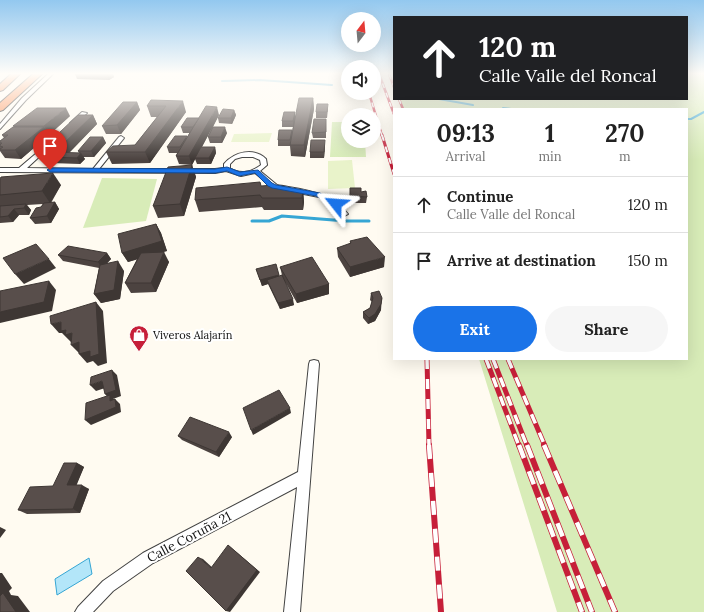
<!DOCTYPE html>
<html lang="en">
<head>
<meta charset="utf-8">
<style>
	:root { --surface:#fff; --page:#f6f6f6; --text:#222; --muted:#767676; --line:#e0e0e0; --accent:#1a73e8 }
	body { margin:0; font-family:Lora,serif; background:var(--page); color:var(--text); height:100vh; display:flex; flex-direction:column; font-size:15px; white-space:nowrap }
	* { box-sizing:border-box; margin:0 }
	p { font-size:13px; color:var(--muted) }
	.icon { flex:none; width:22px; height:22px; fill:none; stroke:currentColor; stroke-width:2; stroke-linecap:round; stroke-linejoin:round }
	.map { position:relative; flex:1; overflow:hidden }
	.panel { position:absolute; left:393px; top:108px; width:295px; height:252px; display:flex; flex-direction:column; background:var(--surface); border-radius:0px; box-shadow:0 4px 16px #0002 }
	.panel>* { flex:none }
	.banner { position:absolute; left:393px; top:16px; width:295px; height:84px; border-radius:0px; box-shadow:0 4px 16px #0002; background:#202124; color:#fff; overflow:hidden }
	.needle { width:26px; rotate:16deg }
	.tools { position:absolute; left:341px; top:12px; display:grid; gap:8px }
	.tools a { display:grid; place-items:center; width:40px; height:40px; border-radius:50%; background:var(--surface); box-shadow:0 4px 16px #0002; font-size:20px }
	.pin { position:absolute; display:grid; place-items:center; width:34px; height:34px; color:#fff; margin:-41px -17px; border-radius:50% 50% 50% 0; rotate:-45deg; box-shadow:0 0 4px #0007 }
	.pin .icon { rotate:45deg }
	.me { position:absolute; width:44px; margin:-22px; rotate:298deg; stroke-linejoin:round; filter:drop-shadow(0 0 3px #0008) }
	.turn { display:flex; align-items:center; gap:14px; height:84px; padding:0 20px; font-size:18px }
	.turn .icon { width:52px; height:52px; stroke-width:2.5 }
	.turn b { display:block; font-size:28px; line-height:34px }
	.eta { display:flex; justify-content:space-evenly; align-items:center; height:68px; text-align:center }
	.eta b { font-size:24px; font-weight:700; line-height:28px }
	.primary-button { display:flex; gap:8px; margin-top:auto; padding:8px 20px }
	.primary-button a { flex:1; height:46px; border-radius:24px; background:var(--accent); color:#fff; font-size:16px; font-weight:700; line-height:46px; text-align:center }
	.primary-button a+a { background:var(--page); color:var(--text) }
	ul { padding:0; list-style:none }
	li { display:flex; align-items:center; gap:12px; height:56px; padding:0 20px; border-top:1px solid var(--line) }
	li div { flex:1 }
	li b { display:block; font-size:15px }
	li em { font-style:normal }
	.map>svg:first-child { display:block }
</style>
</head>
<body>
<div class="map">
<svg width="704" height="612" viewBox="0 0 704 612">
	<rect width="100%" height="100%" fill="#fffbf1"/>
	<g fill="#d8ecb8">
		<path d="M687,74H704V612H557L479,359H687V109H401L398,99H687Z"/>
		<path d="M332,122H348V141H365L366,157H330Z"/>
		<path d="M102,178L157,179L146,221L83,228Z"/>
	</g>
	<g fill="#e9f3ca">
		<path d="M272,133L269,142H231L234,134Z"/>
		<path d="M352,160L355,188L328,189V161Z"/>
	</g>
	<path fill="#b3e6f9" stroke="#36a6d4" d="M89,558L92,574L57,595L55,579Z"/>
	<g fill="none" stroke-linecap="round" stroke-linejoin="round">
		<g stroke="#36a6d4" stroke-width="2">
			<path d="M222,81L260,80L332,85"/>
			<path d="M439,99L473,105"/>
			<path d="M503,108L511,109"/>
			<path d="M687,119H691L704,112"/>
		</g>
		<path stroke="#36a6d4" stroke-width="3" d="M252,221H269L282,216L346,221H369"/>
		<g stroke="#424242" stroke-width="2">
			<g id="minor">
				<path d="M48,74H53L26,100L0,129V124L22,98Z"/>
				<path d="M82,112L87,113L74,125H70V123Z"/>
				<path d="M121,136L124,138L99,169H215L224,168V164C234,152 254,147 266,159L267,165L260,171L277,185C304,190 330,191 348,214L344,216H341L327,202L319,197L273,188L255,173L241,176L226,171L215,173L0,172V168H19L52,140L55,142L54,143L27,168L93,169L119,137ZM242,157H253L260,160L261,165C252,172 240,175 230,168V164L235,159Z"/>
				<path d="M314,360L318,361L319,364L300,612H284L297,487L153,563L113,591L93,612H75L78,607L103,581L143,553L298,472L309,364L310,361Z"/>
			</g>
		</g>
		<g stroke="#202020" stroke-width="2">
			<g id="motorway">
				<path d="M11,74H20L3,90L0,91V84Z"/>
				<path d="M33,74H42L3,110L0,111V103Z"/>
			</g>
		</g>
		<use href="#minor" fill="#fff" fill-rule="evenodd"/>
		<use href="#motorway" fill="#fb8e53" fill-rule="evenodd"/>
		<g stroke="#c61f39" stroke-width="2.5">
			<g id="rail-far3">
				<path d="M379,74L394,114"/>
				<path d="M389,74L394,87"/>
				<path d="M369,93L382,136"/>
				<path d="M399,99L403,109"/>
			</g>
		</g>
		<g stroke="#c61f39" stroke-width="3">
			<path id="rail-far2" d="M382,135L394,174"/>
		</g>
		<g stroke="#c61f39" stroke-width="5">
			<g id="rail-far1">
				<path d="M427,359L429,446"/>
				<path d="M486,359L519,446"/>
				<path d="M493,359L527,446"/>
				<path d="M508,359L545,446"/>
			</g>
		</g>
		<g stroke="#c61f39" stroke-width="6">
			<g id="rail">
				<path d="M429,445L441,612"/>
				<path d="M519,445L582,612"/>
				<path d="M527,445L592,612"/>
				<path d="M544,445L615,612"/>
			</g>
		</g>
		<use href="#rail-far3" stroke="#fff" stroke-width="1.5" stroke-dasharray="5" stroke-linecap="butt"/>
		<use href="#rail-far2" stroke="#fff" stroke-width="2" stroke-dasharray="6" stroke-linecap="butt"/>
		<use href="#rail-far1" stroke="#fff" stroke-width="3.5" stroke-dasharray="10" stroke-linecap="butt"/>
		<use href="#rail" stroke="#fff" stroke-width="4.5" stroke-dasharray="14" stroke-linecap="butt"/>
	</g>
	<g fill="#4c4340">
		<path d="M75,74H113L114,77L109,80L77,79Z"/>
		<path d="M313,98L314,109L305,157L291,156L290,146H278V140L292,130V132L293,127H282V121L295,112V117Z"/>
		<path d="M151,100L186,112L150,163L112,164L106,152L135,145L157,117H151L147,106Z"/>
		<path d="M137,102L140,110L121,134H106L102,126Z"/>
		<path d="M328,109L327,118H316V112Z"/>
		<path d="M234,110L236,115L232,124L219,123L218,118Z"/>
		<path d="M93,115L97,124L69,153H79L78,151L103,137L106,143L94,157H83L85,159L80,164L50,163L46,157L48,155L43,148Z"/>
		<path d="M219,115L213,127L227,133L222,143H210L208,137L212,128L202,147H215L216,153L211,164H197L195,159L192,165L179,164L176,156L177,153H169L167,147L187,137L190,133H183L181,127L199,118Z"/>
		<path d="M70,116L49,135H48H49L21,159L5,158L0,151V141L4,138L2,135L14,127L13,126Z"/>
		<path d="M326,124V138H313L312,133Z"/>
		<path d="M325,146L324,158H310V152Z"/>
		<path d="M192,165L196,177L184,216L158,218L153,206Z"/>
		<path d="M0,179L61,185L51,203L55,202L59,209L51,223L35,224L30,218L41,207L43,204L27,205L31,210L29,215H19L13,222L0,223Z"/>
		<path d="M261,186L275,187L294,191L303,190L304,202L303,210H264L262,207L199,212L195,200Z"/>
		<path d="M350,188L361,192L367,197L366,203H350Z"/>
		<path d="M156,224L161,233L167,251L161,252L169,262L156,292L131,293L125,283L137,259L128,262L122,253Z"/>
		<path d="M350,241L384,267L350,277L338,257L337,248L350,244Z"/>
		<path d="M107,253L111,259L107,263L124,271L120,299L101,303L94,294L99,268L63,261L58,255Z"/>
		<path d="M280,267L329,284V294L297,303L284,280L294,305L280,309L268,284L262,286L256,269L279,276L282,275Z"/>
		<path d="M371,293L382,298L381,310L375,321L368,324L363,318V312L370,308L372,302L370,300Z"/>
		<path d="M178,436L232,437L219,457L182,440Z"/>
		<path d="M77,463L84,467L76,485L89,489L80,513L27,514L18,510L53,486Z"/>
	</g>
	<g fill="#3e3734">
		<path d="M108,74H113L114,77L109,80L106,75Z"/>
		<path d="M313,98L314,109L305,157L304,145Z"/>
		<path d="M183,101L186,112L150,163L145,152Z"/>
		<path d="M137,102L140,110L121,134L117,125Z"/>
		<path d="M217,107L219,115L192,165L189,156Z"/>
		<path d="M66,108L70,116L49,135L44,126Z"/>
		<path d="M234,110L236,115L232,124L231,118Z"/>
		<path d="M295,112V118L294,127L293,121Z"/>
		<path d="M93,115L97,124L65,157L59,148Z"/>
		<path d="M44,127L49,135L21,159L15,150Z"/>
		<path d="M225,127L227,133L222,143L221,137Z"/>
		<path d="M103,137L106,143L94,157L91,151Z"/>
		<path d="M325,140V146L324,158V152Z"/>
		<path d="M215,147L216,153L211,164L209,158Z"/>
		<path d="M81,153L85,159L80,164L77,158Z"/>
		<path d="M192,165L196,177L184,216L180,204Z"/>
		<path d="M53,173L61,185L50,203L42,191Z"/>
		<path d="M303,190L304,202L303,210L302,198Z"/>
		<path d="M55,202L59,209L51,223L47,216Z"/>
		<path d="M26,204L31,210L29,215L24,208Z"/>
		<path d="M14,209L19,215L13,222L8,216Z"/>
		<path d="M156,224L161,233L167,251L128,262L122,253Z"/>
		<path d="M164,252L169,262L156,292L151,283Z"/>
		<path d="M107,253L111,259L102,269L98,262Z"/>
		<path d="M385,257L384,267L350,277V267Z"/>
		<path d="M49,259L56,268L24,284L15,274Z"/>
		<path d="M118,261L124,271L120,299L101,303L94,294Z"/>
		<path d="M279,275L280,281L267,280L268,284L262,286L260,280Z"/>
		<path d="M49,281L56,290L52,311L0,323V312Z"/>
		<path d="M329,284V294L297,303L296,294Z"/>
		<path d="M293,299L294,305L280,309L278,303Z"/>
		<path d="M96,302L103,311L107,363L98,366L93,361L87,363L79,354Z"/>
		<path d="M381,304V310L375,321L368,324L369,318Z"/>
		<path d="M61,322L80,342V354L71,345L73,344L62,333H59L51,324Z"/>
		<path d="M112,370L117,375L121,396L113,399L115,400L110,401V400L105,394Z"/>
		<path d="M102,381L108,387L96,391L90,385Z"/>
		<path d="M115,399L120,404L121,412L91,425L85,420Z"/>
		<path d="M290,408L291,413L253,435L251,430Z"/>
		<path d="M229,432L232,437L219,457L216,452Z"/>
		<path d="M77,463L84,467L75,489L67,485Z"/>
		<path d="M82,485L89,489L80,513L73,509Z"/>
		<path d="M0,527L6,530L0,538Z"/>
		<path d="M228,545L260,572L230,612L226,611Z"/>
		<path d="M198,557L203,559L215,570L211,568Z"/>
		<path d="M0,573H2L12,588L9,591L11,595L18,596L30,612H15L0,597Z"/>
	</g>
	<g fill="#584e4b" stroke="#3e3734">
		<path d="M75,74H108L106,75Z"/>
		<path d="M299,98H313L304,145H290Z"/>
		<path d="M151,100L183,101L145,152H106L113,146L135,145L166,106H147Z"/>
		<path d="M123,102H137L117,125L102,126Z"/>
		<path d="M317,104H328L327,112H316Z"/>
		<path d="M206,106L217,107L189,156H176Z"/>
		<path d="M37,108H66L44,126H13Z"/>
		<path d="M223,109L234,110L231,118H218Z"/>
		<path d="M284,112H295L293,121H282Z"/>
		<path d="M78,115H93L59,148H43Z"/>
		<path d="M187,118H199L193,127H181Z"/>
		<path d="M314,119H326V132L312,133Z"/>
		<path d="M13,127H44L15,150H0V149L3,147L0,146V145L2,143H0V141L8,135H2Z"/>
		<path d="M213,127H225L221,137H208Z"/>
		<path d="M279,130H292L290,140H278Z"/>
		<path d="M175,136H187L180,147H167Z"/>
		<path d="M90,137H103L91,151H78Z"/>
		<path d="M311,140H325L324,152H310Z"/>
		<path d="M201,147H215L209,158H195Z"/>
		<path d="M52,152L81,153L77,158L46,157Z"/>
		<path d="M192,165L180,204L153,206L168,167Z"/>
		<path d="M53,173L42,191L0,195V179L1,177Z"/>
		<path d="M260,182L261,186L274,185L275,187L283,186L284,189L291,188L294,191L303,190L302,198H262L260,195L195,200L196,188Z"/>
		<path d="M350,188H361V192L366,191L367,197L350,196Z"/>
		<path d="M55,202L47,216L30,218L36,208L41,207L44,203Z"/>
		<path d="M26,204L24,208L14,209L8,216L0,217V206Z"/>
		<path d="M156,224L162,241L122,253L118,234Z"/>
		<path d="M367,237L385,257L350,267L337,248L351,243L350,241Z"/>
		<path d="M36,244L49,259L15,274L3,258Z"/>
		<path d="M68,246L107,253L98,262L58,255Z"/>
		<path d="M164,252L151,283H125L141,253Z"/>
		<path d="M312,257L329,284L296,294L280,267Z"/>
		<path d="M118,261L114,290L94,294L100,265Z"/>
		<path d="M276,264L279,275L260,280L256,269Z"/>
		<path d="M282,275L293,299L278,303L267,280Z"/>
		<path d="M49,281L44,302L0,312V291Z"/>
		<path d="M379,291L382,298L381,304L375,314L369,318L363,312L370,308L373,298L371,293Z"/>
		<path d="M96,302L99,354L90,357V351L79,354V342L71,345L72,333L65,335L66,330L61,331V322L51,324L50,316Z"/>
		<path d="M112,370L116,390L105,394L102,381L90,385L91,377Z"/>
		<path d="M279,390L290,408L251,430L243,408Z"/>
		<path d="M110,395V401L115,399L116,407L85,420L86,403Z"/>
		<path d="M190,417L229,432L216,452L178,436Z"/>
		<path d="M64,463H77L67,485H82L73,509L18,510L30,487L53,486Z"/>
		<path d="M228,545L257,570L226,611L186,571L198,557L211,568Z"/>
		<path d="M3,593L16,612H0V596Z"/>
	</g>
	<linearGradient id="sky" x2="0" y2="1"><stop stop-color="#93c8ef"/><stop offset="0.46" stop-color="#fffdf9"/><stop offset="1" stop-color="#fffdf9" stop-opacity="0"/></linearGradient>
	<rect width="704" height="160" fill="url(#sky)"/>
	<path fill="#1a73e8" stroke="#114b97" d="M227,167L240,172L258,170L272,183L276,185L320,193L340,204L336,206L316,196L272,188L268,186L255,173L239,176L227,171L215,173L50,172L47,170L50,168L215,169Z"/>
	<defs>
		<g id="shop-pin" transform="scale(1)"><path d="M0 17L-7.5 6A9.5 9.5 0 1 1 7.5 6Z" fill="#c61f39" stroke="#fff"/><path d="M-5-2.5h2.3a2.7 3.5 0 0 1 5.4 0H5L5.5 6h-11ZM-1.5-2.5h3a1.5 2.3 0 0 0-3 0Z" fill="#fff"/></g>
	</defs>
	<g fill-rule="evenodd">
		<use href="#shop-pin" x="139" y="335"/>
	</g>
	<g text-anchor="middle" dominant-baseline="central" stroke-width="4" stroke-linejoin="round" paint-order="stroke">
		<g font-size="11" fill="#0f0f0f" stroke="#fff" text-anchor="start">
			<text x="153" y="335">Viveros Alajarín</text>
		</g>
		<g font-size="13" fill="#0f0f0f" stroke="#fff">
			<text transform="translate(189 537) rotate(-28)">Calle Coruña 21</text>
		</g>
	</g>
</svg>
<div class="tools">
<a><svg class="needle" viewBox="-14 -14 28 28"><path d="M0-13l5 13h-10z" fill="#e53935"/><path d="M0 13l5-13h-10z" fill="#767676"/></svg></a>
<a><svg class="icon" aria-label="sound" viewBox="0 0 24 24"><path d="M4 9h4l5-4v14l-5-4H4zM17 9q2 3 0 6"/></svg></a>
<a><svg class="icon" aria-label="layers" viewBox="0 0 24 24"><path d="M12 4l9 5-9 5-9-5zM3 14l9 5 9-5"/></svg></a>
</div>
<div class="pin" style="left:50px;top:170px;background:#d93025"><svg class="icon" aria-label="arrive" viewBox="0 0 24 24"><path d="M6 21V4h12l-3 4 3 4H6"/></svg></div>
<svg class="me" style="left:336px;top:204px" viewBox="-20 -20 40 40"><path d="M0-17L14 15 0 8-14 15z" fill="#1a73e8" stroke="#fff" stroke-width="4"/></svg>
<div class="banner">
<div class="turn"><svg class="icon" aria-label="ahead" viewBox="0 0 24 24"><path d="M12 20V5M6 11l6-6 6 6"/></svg><div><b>120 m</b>Calle Valle del Roncal</div></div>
</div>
<section class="panel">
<div class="eta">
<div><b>09:13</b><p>Arrival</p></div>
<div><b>1</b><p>min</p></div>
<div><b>270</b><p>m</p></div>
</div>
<ul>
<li><svg class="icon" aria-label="ahead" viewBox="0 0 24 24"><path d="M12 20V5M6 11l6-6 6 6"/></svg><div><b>Continue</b><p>Calle Valle del Roncal</p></div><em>120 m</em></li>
<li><svg class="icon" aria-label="arrive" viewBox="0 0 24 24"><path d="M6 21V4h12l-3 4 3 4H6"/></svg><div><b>Arrive at destination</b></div><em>150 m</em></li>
</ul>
<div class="primary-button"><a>Exit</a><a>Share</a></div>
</section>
</div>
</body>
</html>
